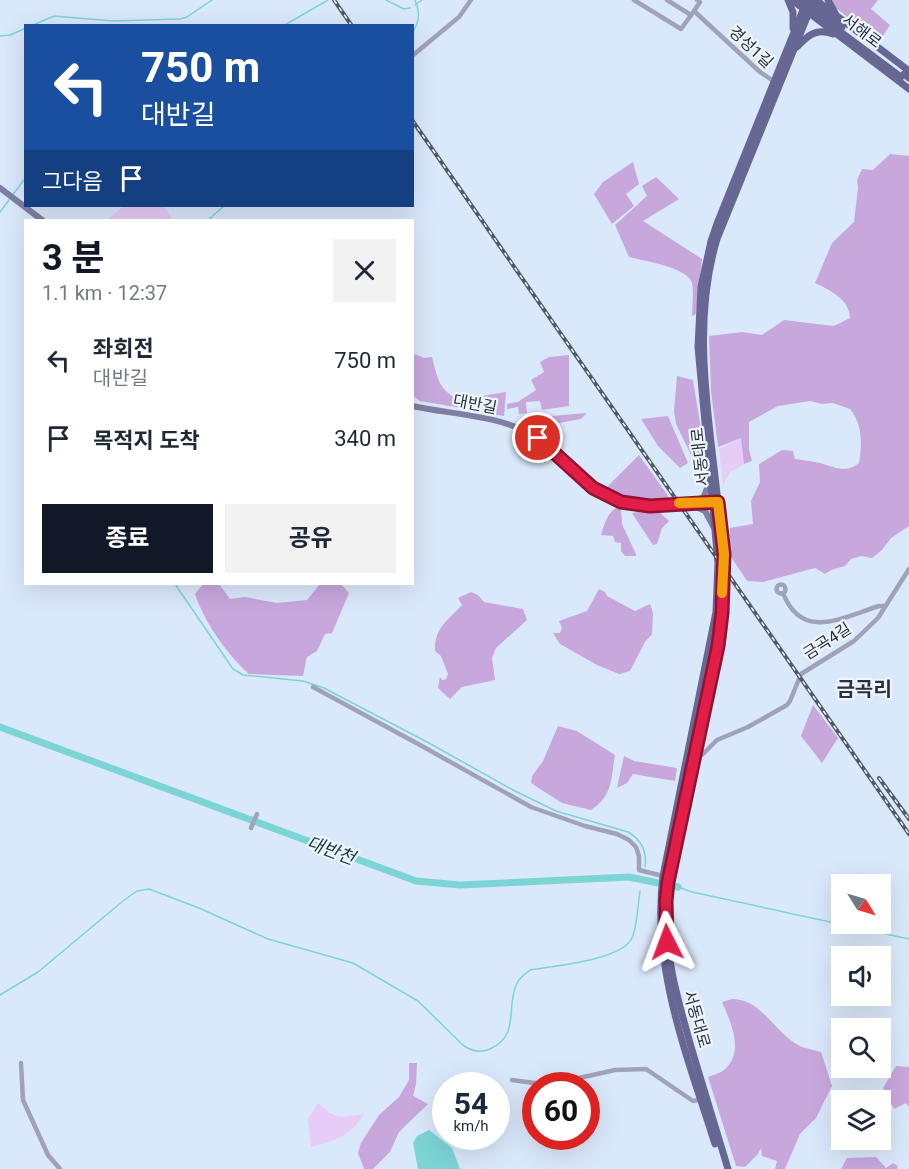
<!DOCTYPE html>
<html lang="ko">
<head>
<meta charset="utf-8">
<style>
	:root { --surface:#fff; --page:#f2f2f3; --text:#1f2937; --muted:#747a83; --accent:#111827 }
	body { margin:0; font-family:Roboto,"Noto Sans KR",sans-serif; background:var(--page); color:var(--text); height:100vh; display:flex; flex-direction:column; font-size:22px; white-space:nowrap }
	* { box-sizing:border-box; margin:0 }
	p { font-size:20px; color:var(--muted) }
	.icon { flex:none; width:33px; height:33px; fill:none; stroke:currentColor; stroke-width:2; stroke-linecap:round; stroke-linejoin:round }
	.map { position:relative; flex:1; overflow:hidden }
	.panel { position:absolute; left:24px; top:219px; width:390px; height:366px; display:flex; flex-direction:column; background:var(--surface); border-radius:0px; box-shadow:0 6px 24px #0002 }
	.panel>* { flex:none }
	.top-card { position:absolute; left:24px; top:24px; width:390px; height:183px; border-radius:0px; box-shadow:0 6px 24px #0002; background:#1a4fa0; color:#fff; overflow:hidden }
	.needle { width:39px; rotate:127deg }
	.fabs { position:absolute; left:831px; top:874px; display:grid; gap:12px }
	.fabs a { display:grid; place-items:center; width:60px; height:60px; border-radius:0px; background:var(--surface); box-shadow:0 6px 24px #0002; font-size:30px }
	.speed { position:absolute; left:432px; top:1072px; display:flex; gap:12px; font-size:30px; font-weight:700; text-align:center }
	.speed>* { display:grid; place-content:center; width:78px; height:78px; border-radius:50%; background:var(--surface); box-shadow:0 6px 24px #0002; line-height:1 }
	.speed small { font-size:15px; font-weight:400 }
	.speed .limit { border:9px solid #d22; background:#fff; color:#111 }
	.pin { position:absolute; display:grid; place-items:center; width:51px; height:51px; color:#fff; margin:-26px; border:3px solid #fff; border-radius:50%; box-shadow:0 2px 6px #0007 }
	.me { position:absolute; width:66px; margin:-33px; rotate:357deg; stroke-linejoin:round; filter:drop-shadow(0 0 4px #0008) }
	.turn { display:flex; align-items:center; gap:21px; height:126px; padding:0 18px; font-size:27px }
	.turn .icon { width:78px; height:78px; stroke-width:2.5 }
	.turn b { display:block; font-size:42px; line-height:51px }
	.then { display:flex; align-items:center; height:57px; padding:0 18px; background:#0003; gap:12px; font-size:22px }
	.round { display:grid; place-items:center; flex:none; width:63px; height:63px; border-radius:0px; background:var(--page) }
	.head { display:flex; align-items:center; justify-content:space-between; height:102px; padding:0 18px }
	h1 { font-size:36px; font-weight:700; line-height:45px; color:var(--accent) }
	.cta { display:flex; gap:12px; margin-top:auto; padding:12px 18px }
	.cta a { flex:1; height:69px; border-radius:0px; background:var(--accent); color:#fff; font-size:24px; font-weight:700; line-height:69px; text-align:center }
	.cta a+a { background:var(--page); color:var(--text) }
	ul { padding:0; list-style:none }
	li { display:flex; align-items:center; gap:18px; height:78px; padding:0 18px }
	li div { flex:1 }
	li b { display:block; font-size:22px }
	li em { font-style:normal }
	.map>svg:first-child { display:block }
</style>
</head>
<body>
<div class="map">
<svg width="909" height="1169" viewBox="0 0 909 1169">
	<rect width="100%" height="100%" fill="#dae8fb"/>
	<g fill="#e7ccf8">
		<path d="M124,206H164L173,220H109L108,219Z"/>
		<path d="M741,438L744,464L730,472L723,485L719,449Z"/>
		<path d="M318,1103C337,1121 340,1117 364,1114C350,1137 335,1140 311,1147L308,1119Z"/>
	</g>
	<g fill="#c8a7dd">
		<path d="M832,0H878L871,9L890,25L879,42L836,8Z"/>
		<path d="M890,154L909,156V526L891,538L882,550L872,558L861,556L851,559L845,566L831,570L825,574L815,568L763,582L747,581L729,554L730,528L753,524L751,501L760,482L759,464L782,450L793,451L795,459C803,460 812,461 820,463C835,467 845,474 859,463C862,444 863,425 850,409L833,403L822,404L810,401L778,406L749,422V449L752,461L744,464L741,438L718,447L711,391L709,336L742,332L762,335L784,320L834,326L850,318C850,300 830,290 815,283L832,243L854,222L858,188L857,180L862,169L873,170Z"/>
		<path d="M633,162L639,184L626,194L634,206L612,224L594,194L603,182Z"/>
		<path d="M656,177L679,199L643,221L702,259L696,314L692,316C692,306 694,293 692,283C688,267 643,261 629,257L615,225L647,196L642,186Z"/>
		<path d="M415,354L424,358L432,357C438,379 438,389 459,400L461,408L420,401L413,396V359Z"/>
		<path d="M569,355V406L542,410L540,401L526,402L527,413L519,414L518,407L507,409V404L518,402L536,390L531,380L544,372L540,362L549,357Z"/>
		<path d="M677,376L693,380L700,423L704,469L700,473L676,424L674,411Z"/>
		<path d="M506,392L504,416L485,413L482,396Z"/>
		<path d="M587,413L581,419L537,427L529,421L539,417Z"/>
		<path d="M668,416L688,463L680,468L658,446L641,419Z"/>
		<path d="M639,455L671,500C650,502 622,504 605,489Z"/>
		<path d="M616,508L621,510L622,524L636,554V556H625L621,551V543L615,542L613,536L601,535C604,526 607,513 616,508Z"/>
		<path d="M656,509L669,521L662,528L657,544L653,545L632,513Z"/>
		<path d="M203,584H219L230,599L245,597L277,603L307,600L320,584H341L349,593L332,633L325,634L317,651L307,657L303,676L249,674C226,653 205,623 195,594Z"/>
		<path d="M599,589L605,592L607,596L635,611L650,604L653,613L652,634L645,642L630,671L619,674L597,665L560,644L553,633H560L562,628L559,621L587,611Z"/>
		<path d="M471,592L478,595L484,602L523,609L527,620L496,648L492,658L495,680L462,687L450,699L438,688L440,677L442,680L446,679L448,674L441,656L435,651C434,629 447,621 462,605L458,598Z"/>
		<path d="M813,705L838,738L822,763L801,736Z"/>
		<path d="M558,726L577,731L615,755C611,778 613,796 591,810L562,803L531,783L532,776L543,761Z"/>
		<path d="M624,756L634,761L677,768L675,781L633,774L627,783L617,788Z"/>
		<path d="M732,999C763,999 775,1035 802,1047C808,1049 815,1050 821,1052L832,1086L816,1118L800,1134L785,1169H775L777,1161L762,1156L761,1148L758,1154L745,1167L736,1166L708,1077C713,1075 721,1073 725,1069C745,1051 730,1021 722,1002Z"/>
		<path d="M409,1063H417L416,1084L413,1096L428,1104L399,1132L390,1152L373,1169H364L358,1153L361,1143L379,1115L399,1097L409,1080Z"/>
		<path d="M896,1066L909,1067V1107L906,1103L894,1109L883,1088Z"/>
		<path d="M876,1157L886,1168L893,1163L898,1166L897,1169H841L847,1158Z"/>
	</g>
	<path fill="#7dd4d5" d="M429,1130L452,1148L460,1169H418L413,1143L417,1136Z"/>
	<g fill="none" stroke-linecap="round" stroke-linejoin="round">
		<g stroke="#7dd4d5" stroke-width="1.5">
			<path d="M386,0L404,9L410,8"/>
			<path d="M415,5L422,0"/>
			<path d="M31,26L54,16L113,21L180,19L187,17L212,0"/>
			<path d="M283,26L328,0"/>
			<path d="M412,33C420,22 420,12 415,0"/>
			<path d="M0,36L10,35L26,28"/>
			<path d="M12,196L26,177"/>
			<path d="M0,212L9,200"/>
			<path d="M208,220L224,206"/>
			<path d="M175,584L233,669L243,675L303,681L324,688L429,743L513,790L556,811L628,832C642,840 647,852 645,867"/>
			<path d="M678,887L692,892L909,939"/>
			<path d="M0,995L38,972L123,901L137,891L149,889L199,908L268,939L353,963L418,1001L464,1046C472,1051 481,1053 490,1049C521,1035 505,1007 517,983C520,977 525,974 530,970C554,966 622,960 632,938C637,928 638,903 640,891"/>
		</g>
		<path stroke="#7dd4d5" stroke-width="7" d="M0,727L416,881L460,885L629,877L678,887"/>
		<g stroke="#a0a1bb" stroke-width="4.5">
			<path d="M634,0L681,29L694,11"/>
			<path d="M667,0L691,15"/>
			<path d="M697,0L700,2L694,11L760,72L775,82"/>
			<path d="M412,56L459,17L471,0"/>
			<circle cx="781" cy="589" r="4.5"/>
			<path d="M783,593C802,642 843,617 879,606H885"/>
			<path d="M313,687L420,745L531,807L585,826L617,834L629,840L636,847L639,856V870L663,876"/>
			<path d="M693,761L703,754L717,740L748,727L787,705L790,701L801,674L854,641L878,618L909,569"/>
			<path d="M251,828L257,814"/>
			<path d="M21,1063L23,1100L48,1155L60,1169"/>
			<path d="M512,1080L534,1083L561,1082L615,1070L646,1069L693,1101L702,1099"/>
		</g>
		<g stroke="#7f7fa5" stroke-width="6">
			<path d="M0,188L42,220"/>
			<path d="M412,406C449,414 496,415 529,433C551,445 567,465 585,481C621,513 673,506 717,504"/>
			<path d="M696,503L704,496L709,483"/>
			<path d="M694,506L705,511L713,526"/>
		</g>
		<g stroke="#676794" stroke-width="7">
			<path d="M788,0L793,12V28"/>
			<path d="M792,0L909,89"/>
			<path d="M816,0L909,71"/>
			<path d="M828,0L835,13"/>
			<path d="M797,47C808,35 816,28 833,34"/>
			<path d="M904,74L909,78"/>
			<path d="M715,1144C688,1058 651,968 663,876L716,612L718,563L698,347L701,287L711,241L718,221L807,0"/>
			<path d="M728,1169C716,1130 704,1090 692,1050C678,1001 664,954 666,901C667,872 675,841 681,813C700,728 727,643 724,555C723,538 720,520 718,503C709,416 691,325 717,239L814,0"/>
		</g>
		<g stroke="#515a64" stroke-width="4">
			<g id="rail">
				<path d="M334,0L352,26"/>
				<path d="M412,120L909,834"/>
				<path d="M879,778L909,819"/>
			</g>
		</g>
		<use href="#rail" stroke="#eef5fe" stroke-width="1.5" stroke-dasharray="4.5" stroke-linecap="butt"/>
		<g stroke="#676794" stroke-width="7">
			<path d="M798,0L901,77"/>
			<path d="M807,0L842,27"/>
		</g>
	</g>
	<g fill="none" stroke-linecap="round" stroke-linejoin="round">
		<g stroke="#92132f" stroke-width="15">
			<path id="route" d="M538,438L593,488L621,502L650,506L718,502L724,554L722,613L718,646L668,882L666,901L667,942"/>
		</g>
		<use href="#route" stroke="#e11d48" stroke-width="10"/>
		<path stroke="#f59e0b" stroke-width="10" d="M679,503L718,502L724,554L722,593"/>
	</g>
	<g text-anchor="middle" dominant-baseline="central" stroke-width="4.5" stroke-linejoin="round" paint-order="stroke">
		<g font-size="16" fill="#2a3139" stroke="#eef5fe">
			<text transform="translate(862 31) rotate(37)">서해로</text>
			<text transform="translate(751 47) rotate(43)">경성1길</text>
			<text transform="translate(475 404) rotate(11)">대반길</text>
			<text transform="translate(700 457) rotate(-96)">서동대로</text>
			<text transform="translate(827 641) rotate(-33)">금곡4길</text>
			<text transform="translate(697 1019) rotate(74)">서동대로</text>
		</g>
		<g font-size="18" font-style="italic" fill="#133d3d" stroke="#eef5fe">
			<text transform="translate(331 850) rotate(20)">대반천</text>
		</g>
		<g font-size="20" font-weight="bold" fill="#2a3139" stroke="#eef5fe">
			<text x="864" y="689">금곡리</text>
		</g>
	</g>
</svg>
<div class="fabs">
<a><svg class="needle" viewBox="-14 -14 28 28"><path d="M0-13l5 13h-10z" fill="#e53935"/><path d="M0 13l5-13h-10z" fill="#747a83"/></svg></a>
<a><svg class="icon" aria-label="sound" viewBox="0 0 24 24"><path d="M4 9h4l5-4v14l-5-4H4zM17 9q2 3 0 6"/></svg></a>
<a><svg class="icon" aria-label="search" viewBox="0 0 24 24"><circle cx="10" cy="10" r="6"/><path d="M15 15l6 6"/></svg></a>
<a><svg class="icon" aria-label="layers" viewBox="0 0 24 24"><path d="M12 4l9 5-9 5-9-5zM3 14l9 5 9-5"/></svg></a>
</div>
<div class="speed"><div>54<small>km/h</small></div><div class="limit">60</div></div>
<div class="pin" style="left:538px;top:438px;background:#d93025"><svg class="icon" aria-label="arrive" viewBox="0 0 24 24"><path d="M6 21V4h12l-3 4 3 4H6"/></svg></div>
<svg class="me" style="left:667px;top:942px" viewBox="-20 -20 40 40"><path d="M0-17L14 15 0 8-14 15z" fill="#e11d48" stroke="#fff" stroke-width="4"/></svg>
<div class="top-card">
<div class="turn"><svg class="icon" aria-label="left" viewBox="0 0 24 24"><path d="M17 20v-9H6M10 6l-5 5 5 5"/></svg><div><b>750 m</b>대반길</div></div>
<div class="then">그다음<svg class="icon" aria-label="arrive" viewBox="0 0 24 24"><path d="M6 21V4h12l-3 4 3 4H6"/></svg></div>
</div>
<section class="panel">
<div class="head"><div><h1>3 분</h1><p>1.1 km · 12:37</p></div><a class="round"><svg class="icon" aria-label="close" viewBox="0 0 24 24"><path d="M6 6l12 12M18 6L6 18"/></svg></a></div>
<ul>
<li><svg class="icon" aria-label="left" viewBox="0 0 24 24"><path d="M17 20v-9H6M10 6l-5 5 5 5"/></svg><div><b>좌회전</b><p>대반길</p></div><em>750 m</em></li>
<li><svg class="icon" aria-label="arrive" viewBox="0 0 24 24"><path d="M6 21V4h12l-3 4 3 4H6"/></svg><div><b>목적지 도착</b></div><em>340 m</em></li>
</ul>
<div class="cta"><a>종료</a><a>공유</a></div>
</section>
</div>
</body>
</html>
